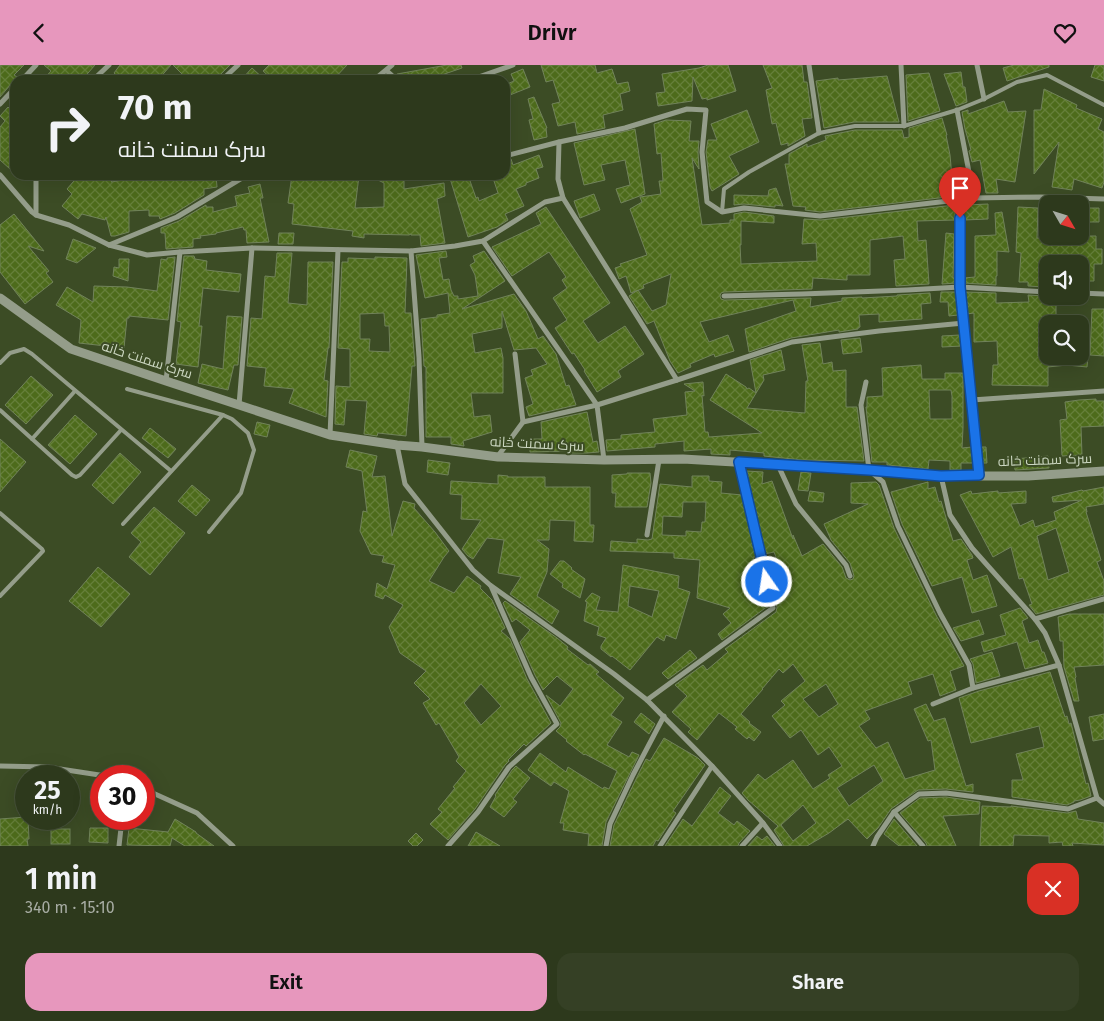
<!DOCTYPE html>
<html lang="en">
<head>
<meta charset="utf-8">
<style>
	:root { --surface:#2d391c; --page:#354025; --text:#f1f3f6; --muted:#a7aca3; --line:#48533b; --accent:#e797bd }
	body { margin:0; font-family:"Fira Sans",Cairo,sans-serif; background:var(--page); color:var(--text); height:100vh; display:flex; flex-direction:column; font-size:19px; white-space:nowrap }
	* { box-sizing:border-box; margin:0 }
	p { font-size:16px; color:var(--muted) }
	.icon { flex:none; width:28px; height:28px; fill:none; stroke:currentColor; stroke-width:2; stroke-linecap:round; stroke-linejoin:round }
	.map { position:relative; height:781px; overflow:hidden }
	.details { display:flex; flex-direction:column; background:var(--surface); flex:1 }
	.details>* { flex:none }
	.hud { position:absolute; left:10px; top:10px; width:500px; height:105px; border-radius:15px; box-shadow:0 5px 20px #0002,0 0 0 1px var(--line); background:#2d391c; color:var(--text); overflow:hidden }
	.needle { width:32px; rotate:129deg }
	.controls { position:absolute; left:1039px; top:130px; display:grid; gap:10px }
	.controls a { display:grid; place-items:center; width:50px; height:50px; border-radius:10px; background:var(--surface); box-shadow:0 5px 20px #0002,0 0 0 1px var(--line); font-size:25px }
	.speed { position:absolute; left:15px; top:700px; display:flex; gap:10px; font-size:25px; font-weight:700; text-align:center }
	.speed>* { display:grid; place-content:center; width:65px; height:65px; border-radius:50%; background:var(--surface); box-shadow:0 5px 20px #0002,0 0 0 1px var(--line); line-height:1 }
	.speed small { font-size:12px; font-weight:400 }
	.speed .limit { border:8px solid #d22; background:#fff; color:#111 }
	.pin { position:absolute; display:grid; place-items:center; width:42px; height:42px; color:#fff; margin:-51px -21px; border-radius:50% 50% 50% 0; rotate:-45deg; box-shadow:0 0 5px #0007 }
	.pin .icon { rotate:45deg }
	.me { position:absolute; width:55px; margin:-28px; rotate:347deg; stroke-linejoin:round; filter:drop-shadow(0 0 4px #0008) }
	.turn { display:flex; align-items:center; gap:18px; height:105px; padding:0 25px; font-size:22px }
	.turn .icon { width:65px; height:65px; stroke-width:2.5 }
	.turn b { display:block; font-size:35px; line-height:42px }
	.round { display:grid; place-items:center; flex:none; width:52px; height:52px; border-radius:15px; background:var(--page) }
	.head { display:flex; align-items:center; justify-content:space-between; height:85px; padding:0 25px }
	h1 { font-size:30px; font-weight:600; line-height:38px }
	.button { display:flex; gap:10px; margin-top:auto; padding:10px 25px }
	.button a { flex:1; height:58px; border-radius:15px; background:var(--accent); color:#111; font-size:20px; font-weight:600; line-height:58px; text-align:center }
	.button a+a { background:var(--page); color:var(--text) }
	header { display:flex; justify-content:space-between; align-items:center; height:65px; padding:0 25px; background:var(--accent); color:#111; font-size:22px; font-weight:600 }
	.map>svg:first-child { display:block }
</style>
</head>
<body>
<header><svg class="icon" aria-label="back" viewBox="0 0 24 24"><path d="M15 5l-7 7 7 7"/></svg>Drivr<svg class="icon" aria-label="heart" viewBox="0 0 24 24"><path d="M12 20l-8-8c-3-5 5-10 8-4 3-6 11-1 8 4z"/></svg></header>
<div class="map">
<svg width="1104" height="781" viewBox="0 0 1104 781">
	<defs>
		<pattern id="building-cross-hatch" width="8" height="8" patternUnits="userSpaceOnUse" patternTransform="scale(1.25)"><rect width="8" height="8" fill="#4d6b1b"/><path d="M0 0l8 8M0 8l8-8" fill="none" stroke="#657f3a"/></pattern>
	</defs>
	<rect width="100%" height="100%" fill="#3c4c25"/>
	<g fill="url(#building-cross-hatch)" stroke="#71835a" fill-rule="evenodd">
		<path d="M0,0H24L14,10L17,12L0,32Z"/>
		<path d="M44,0H95L82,15H43L51,6Z"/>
		<path d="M120,0H171L158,15H122L114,8Z"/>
		<path d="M173,0H230L215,15H188Z"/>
		<path d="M269,0H347L333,15H273L263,6Z"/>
		<path d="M447,0H461L462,3L427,15H401L397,9Z"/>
		<path d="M541,0H595L597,8L612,4L617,19L628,17L630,26L620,29L623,45L603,50L605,63L577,69L575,57L558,61L552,39L560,37L553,15L546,17Z"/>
		<path d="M708,0H728L736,26L707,35V33L702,34L693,12L692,36L658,41L656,28L665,27L662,9L699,3Z"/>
		<path d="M763,0H802L804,17H807L812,53L802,54L805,71L788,81V78L781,80L776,58L772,59L766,25L772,23Z"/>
		<path d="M1014,0H1049V2L1007,16L1003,3Z"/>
		<path d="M1095,0H1104V16L1091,12Z"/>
		<path d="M252,3L265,15H241Z"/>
		<path d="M523,4L530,22L505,32V20L514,16L511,9Z"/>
		<path d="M961,7L963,22H965L967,37L956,41L944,9Z"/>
		<path d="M929,8L940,46L908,56L906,10Z"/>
		<path d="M887,11L899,57H854L824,63L816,16L838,13V15Z"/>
		<path d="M1044,24L1077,40L1076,43L1102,54L1098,64L1104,67V117L1102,123L1074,114L1072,125L1052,122L1059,77L1034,109V45H1041Z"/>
		<path d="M534,32L547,63H546L547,72L534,75L529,55L533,54L528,34Z"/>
		<path d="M1004,36L1008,47L1026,46L1015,117L996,114L998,128H986L980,95L972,97L969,86L971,85L965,64L962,47L968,45V49Z"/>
		<path d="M8,42L13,47L15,45V99L10,104L0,95V62L5,56L0,51Z"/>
		<path d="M747,45L759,77L729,91L739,109L712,126L710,122L706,87L708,75H717L711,59Z"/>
		<path d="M942,53L947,70H946L950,90L952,112L960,110L964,130L820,147L805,145L806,142L793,141L785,99H789V89L807,79V82L826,75L825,71L855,65H902L904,73L909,72V63Z"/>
		<path d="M666,55L691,56L689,76H699L698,87L699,104L692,93L702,160L730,158V155H734V149L744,147L774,151V158L741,156V180H740L741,199L817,196L816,178L802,179L804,154L821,155L955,140V155L917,156L918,176L926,175L929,219L896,221L894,195L905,194L903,171L870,175V210H847V215L813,213L812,224L724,227L721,228L720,231L721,234L724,235L811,233L810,242L842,236V233L862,232V233L897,231V230L930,228L931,238L921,239L922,254L879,257V249L859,250L860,262L858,263V264L839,267V265L791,273L749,287L745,264L796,246L793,235L700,257L709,277L728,270L734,286L715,292L714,289L690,299L691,302L678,308L670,296L654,256L647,259L629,231L638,225L652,246L666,240L671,209L643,220L644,223L631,228L626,211L619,214L615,203L621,201L620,199L647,190L630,144L642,137L640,132L661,129L659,116H663L661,88L657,89L654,59Z"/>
		<path d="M635,64L645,129L621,138L616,124L630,120L625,95L601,100L605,115L584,120L574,78Z"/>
		<path d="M539,90L543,102L536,104L539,113L526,118V120L516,124L524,141L505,149L508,155L497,162L468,172L449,110H468L476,133L478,132L479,136L498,128L492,110H505V95L511,94L513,100Z"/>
		<path d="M79,110H117L111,117L136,113H152V110H216L217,122L204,124V130L175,148L160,154L159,151H149V145L129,146V167L115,171H111L106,152L105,155L82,149L78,154L62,141L72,129L67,124Z"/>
		<path d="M292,110H348L359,111L355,143L384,142V118L368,110H404V124L444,118L445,131L437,134L445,178L421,181L420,170H411V169L409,170L364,169V173L352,171L353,166L292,159L294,139L288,138Z"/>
		<path d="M260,119L263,133H260L269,177L247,178L246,165H244L243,162L216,168V169L200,171L201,173L193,174V182L166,184L165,168H161V163L179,156L206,140V142H213V147L237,141L235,131L250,128L248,122Z"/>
		<path d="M776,123L783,141L775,140V142L744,139L734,140V130L768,131L769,125Z"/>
		<path d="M594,129L600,145L580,153L574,136Z"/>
		<path d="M965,138L966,140L988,139V154L964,155L963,139Z"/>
		<path d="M546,142L610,238L583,256L598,278L625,261L644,289L618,306L621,312L597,327L584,306L585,305L574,288L572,289L555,263L567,255L553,233L567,223L562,215L566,212L549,187L512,211L492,182L541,159L536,148Z"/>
		<path d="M1018,142L1038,143L1037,173L1059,174V171H1096V184H1102V199H1094V216H1082V199L1048,197V219H1044V222L1028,221V217H1019L1021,188L1016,187Z"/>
		<path d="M1087,143H1099V157H1088Z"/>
		<path d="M1002,147L1009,187L997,186V211H996V220L964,218V213L975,212V171L996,170L995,148Z"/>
		<path d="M14,149L44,186L28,181L49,206L46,208L53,217L25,239L0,207V160Z"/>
		<path d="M279,168H294L293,179H278Z"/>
		<path d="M946,168L954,169L953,213H956V218L942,219Z"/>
		<path d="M73,174L96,183L77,198L66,194Z"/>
		<path d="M446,186L447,192L439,193L443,215L449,214L451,225L454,231H458V234L478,231L475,210L470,200L475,197L473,191L484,186L505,216L462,244L514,229L526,246L538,274L543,271L556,289L566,321L569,320L576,340L529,351L526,342L533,339L525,313L533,310L531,305L547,299L536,283L514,285L502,246V263L472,269L475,288L501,283L503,293V328H471L474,352L490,350L492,367L463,376L464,381L451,379V372H426V302L424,301L421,254L437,252V250L450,248L448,228L425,233L416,190Z"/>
		<path d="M277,188H292L288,238L307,240L308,197H333L329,283H328L324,315L328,316L326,352L289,338L294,324L264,321L266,303L247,301L251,253L262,254L265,211L275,212Z"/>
		<path d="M184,191H194L195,194L207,196L206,205L241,209L239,227L203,223L199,261H202L198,302L176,299L181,257L177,256Z"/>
		<path d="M175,192L168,255L129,251V253H127L124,283L79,278L81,255L56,240L67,222L93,237L94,221L127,222L157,226L161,194L167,195V193Z"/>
		<path d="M375,192L407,193L405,248H411L415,301H412L406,371L378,368L377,371L364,369L367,336L346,335L344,360L335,359L336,321L350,322V284L338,283L342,197H348V193L375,194ZM384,248L385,261H389L390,287L369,286L370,274H360V249Z"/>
		<path d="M119,194H129L128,216L113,211L114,202L119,203Z"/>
		<path d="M941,227H956L958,250L949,251L948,237H940Z"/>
		<path d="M965,227L996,228V238L1029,237L1028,230L1044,231V238H1056V259H1048V265H1039L1038,291H1088L1087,302L1067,300L1048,302V321L992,320L993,300H998L997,276L974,277V248L967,249Z"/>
		<path d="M1092,244H1104V291L1090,290Z"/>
		<path d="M227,251L242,252L238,300H234L228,325L198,318L202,299L223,304Z"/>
		<path d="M960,270L962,281L942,282V271Z"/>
		<path d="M860,273L862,287L843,289L841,275Z"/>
		<path d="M820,278L823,299L832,297L833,306L846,305V342H857L864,396L802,395L764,391V388L730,385V390L711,389V384L684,386V376L655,379V382L607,386L606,375L621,374V370L655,367L653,354L687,350L685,327L695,326L684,319L703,317L704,331L702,330L705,367H708L709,372L762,368L710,335L726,309L746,322L747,324L749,323L756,328L750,295L781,285L785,305L763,310L764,315L747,343L805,348L806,316H808L802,280Z"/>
		<path d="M921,300L922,314H945V308H963V363L962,383L972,382L973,398H961V405H950V396L929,395L928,404L887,400V397H872L866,342H867V332L883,331L882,303ZM929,325H951L952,331V354H930Z"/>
		<path d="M31,311L53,330L26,359L5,340Z"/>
		<path d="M1096,334V336H1104V361L1081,362L1082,390L1062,391L1060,355L1067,354L1065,337L1079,335Z"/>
		<path d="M587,347L593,377L597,376L599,387L587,388H572V386L530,387V374H542L541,357Z"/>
		<path d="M75,350L97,369L70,399L48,380Z"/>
		<path d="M257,357L270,360L267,372L254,369Z"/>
		<path d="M150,363L176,384L168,393L142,373Z"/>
		<path d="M0,374L26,397L0,427Z"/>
		<path d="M981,382H986L987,398H982Z"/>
		<path d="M350,385L377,391L372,412L385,411L392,471L403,436L415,439L414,443L435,467L449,486L444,492L429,516L454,528L467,511L481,521L480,523L492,535L505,563L501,566L510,574L527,614L551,658L526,681L524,679L508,695L509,696L505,700L475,744L448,775L430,759L442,747L438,744L455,723L453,722L466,706L456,696L459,692L439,658L436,660L423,638L430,634L414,618L426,606L400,588L389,562L403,540L385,530L383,534L375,531L377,518L387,524L395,500L382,497L384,491L371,489L360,466L363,446L367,447L362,406L346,402ZM481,619L501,641L481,660L464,638Z"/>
		<path d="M120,388L141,407L113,439L92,420Z"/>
		<path d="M1048,391L1049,403L1015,405L1014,394Z"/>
		<path d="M428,395L450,398L448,410L427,407Z"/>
		<path d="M746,406L763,407L762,419L772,416L793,474V470L802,491L823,479L842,502L846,513L850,515L853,514L854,511L850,498L831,475L824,459L868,439L851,438V418L876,417L879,420L894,463L936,550L964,601L950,606L956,625L940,631L933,609L908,617L912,629L865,646L870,654L859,661L876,683L888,677L905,714L935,705L931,675L928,676L914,644L926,639L934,656L945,653L966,721L973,719V727L946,724L918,725L891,744L878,763L867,774L848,754L829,768L807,781H784L774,765L778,761L748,735L742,728L758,709L765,715L793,695L813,724L830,713L828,710L842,701L829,682L818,690L801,665L790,673L772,651L785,640L781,636L805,616L793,599L783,608L779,604L762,624H763L741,649L750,657L749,658L761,667L754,676L749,672L747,674L735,664L737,662L719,648L697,675L688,667L691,664L672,647L687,631L675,620L703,600L707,605L728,587L725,584L776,547L777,542L773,524L786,517L774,487L765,489ZM826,619L838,639L819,652L803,634ZM874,700L883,716L849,741L837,723ZM803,740L816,758L793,776L781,760Z"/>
		<path d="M801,407L811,408L808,426L798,425Z"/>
		<path d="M627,408H650L651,418L647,442H615L616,428H612V410L627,409Z"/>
		<path d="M498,410L508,411V412H545V422H590V460H594L593,477L574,476L575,456L550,455L549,475H537L549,484L547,507L537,531L559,546L552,559L510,529L521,512L498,508L504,475L487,473L473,494L468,491L462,484L481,455L461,454L462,430L450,429L451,416L498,419Z"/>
		<path d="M692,411H709V416L722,417L721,428L742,430L757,492H753L763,518L768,541L722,575L718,569L731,558L723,549L730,543L697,533L700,495L674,493V488L610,486L611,476L637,478V474L648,475L652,474L660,419L692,422ZM683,437H706L705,457H702L701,467L686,466V471L662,470L663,451L682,452Z"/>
		<path d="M928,417V424L935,422L939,437L941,436L953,476L961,474L972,490L973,493L967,495L973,515L987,510L997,541L972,548L962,512L932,521L902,459L891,427Z"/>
		<path d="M192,420L210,435L196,451L178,436Z"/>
		<path d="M1104,422V439L1086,442L1087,447H1086L1101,495L1097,497L1104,516V530L1036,549L1029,540L1032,539L1023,513L1019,514L1011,482L993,492L960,430L971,426L972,429L998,426V428L1026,426V438L1011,439L1020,461L1033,455L1035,462L1056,455L1054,447L1082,435L1053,437L1052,432L1082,425L1083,426ZM1056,463L1069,507L1048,515L1037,471Z"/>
		<path d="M810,426L824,428L823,437L808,436Z"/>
		<path d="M154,442L185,468L150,510L129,492L141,477L131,468Z"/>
		<path d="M560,496H564L572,503L571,504L585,514L580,533L562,522L563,519L550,509Z"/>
		<path d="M623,500L679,511L678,523L690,527L676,574L666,570L664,576L657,572L630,605L612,591L611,592L601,584V581L606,573L597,570L599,562L584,556L587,537L585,536L592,528L600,532L596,545L618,547ZM630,521L659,526L652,552L628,541Z"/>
		<path d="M98,502L130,529L101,562L69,536Z"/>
		<path d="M505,536L557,573L568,582L567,584L588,600L590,599L599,607L596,609L624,633L611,650L622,657L607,680L629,692L632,687L639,690L606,757L602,781H588L589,769L563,765L564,758H560L569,726L554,717L551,721L528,705L540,688L566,707L568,702L603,724L604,722L609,724L617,706L585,689L584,690L566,676L567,675L556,666L560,662L561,658L546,630L560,641L573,624L557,611L543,625L535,610L520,577L530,565L516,554L512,557L503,538Z"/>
		<path d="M1020,543L1028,553L1022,556L1029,578L1038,575L1042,587H1044L1048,598L1025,604L1017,577L984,587L981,577L1006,570L1000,550Z"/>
		<path d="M1069,549H1104V600L1074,602L1076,612L1075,613L1079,636H1074L1064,602L1063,576H1060L1058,552Z"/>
		<path d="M979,555L984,569L961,576L953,563Z"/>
		<path d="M690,585L697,593L668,614L662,608Z"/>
		<path d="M992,587L1000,611L976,618L973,599L970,594Z"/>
		<path d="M1050,607L1065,652L1067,651L1069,659L1071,658L1086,719L1088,718L1089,722L1091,731L1080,735L1074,736V737L1067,740L1012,732V715H1023L1016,689L1044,682L1039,661L971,678L959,633L979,626Z"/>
		<path d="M641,648L655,659L649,669L634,657Z"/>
		<path d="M1104,649V674L1093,676L1089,652Z"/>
		<path d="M664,673L698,693L705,700L673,746L676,748L658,776L656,775L653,781H610L614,760L637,712L646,694L650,696Z"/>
		<path d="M516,701L530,713L513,734L517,737L504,752L490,742L496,731L495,730L512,705Z"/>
		<path d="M720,722L731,731L718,748L734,760L737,756L750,766L739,778L738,781H665L683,754L692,761Z"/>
		<path d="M946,732L980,737L979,749L943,751L956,781H927L926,778L900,748L920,733Z"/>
		<path d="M982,741L1011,742V741L1067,748L1076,746L1078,754L1104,758V780L1072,778L1073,781H1063L1062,777L1049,778V771L1014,770L1013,781H980Z"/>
		<path d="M26,752V754H28L29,774H27L28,781H0V754Z"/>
		<path d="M175,754L196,767V768L214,781H185L172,773L170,781L127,780L129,763L168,767Z"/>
		<path d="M894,754L917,781H899L884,769Z"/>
		<path d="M90,763H108V778L89,777Z"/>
		<rect x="51" y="764" width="19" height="15"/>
		<path d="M476,767L500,781H468Z"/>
		<path d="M416,768L423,775L417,781H413L408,776Z"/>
		<path d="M757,771L762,775L767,771L775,781H748Z"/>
	</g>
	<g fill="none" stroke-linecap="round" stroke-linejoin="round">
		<g stroke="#949d8a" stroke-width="4">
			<path d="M722,147L724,124L749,107L819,68L855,61H904L957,45L984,34L1017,17L1047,10L1104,40"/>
			<path d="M0,298L10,288L24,284L32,289L171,406"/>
			<path d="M127,324L223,350L232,354L248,368L254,385L241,428L209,467"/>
			<path d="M0,345L72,410L76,412L80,410L121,365"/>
			<path d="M32,374L75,326"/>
			<path d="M0,448L42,484L43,486L0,531"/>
			<path d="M123,459L223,350"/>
		</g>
		<g stroke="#949d8a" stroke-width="5">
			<path d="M809,0L819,68"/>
			<path d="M901,0L904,61"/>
			<path d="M977,0L984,34"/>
			<path d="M387,6L397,15"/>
			<path d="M22,15L36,0"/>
			<path d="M93,15L109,0"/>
			<path d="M222,15L238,0"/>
			<path d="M374,15L392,0"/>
			<path d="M470,15L513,0"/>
			<path d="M0,39L15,23"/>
			<path d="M957,45L974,133"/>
			<path d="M559,77L558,114L563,133L677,315"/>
			<path d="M505,91L559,77L625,63L687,44L706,45L702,87L707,137L722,147L744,143L820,151L974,133L1041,132L1104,134"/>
			<path d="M0,110L32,147L36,150L69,160L109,180L177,152L247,110"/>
			<path d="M36,110V150"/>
			<path d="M959,135L960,222L979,410"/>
			<path d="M483,176L597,340L604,395"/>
			<path d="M109,180L147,190L180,187L252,183L411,186L455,181L483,176L545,137L563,133"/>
			<path d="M411,186L419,292L422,382"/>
			<path d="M1080,228L1104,229"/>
			<path d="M724,231L802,229L907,225L960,222L1048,227"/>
			<path d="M515,289L523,357"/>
			<path d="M166,316L180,187"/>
			<path d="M866,317L861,340L869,405L883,417L898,461L940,548L969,600L973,623"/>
			<path d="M972,335L1104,326"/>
			<path d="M239,340L252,183"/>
			<path d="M330,370L338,185"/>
			<path d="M397,380L405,419L473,505L490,520L614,609L647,635L712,701L763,758L780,781"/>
			<path d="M498,391L523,357L597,340L677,315L792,277L879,266L964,258"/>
			<path d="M778,400L796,439L846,500L850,511"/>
			<path d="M941,411L950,450L972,483L1035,554L1045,568L1059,600L1097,733L1104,739"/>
			<path d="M647,470L659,395"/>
			<path d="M1035,554L1104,534"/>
			<path d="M647,635L773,543L739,397"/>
			<path d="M933,639L973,623L1059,600"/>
			<path d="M0,701L47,702L106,711"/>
			<path d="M144,724L197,748L233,781"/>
			<path d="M894,747L923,781"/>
			<path d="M119,781L122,754"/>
			<path d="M448,781L478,747L509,702L557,659L531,612L491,521"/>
			<path d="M606,781L610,759L633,710L664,651"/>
			<path d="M660,781L712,701"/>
			<path d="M742,781L763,758"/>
			<path d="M873,781L877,772L894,747L919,729L946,728L1068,744L1097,733"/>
		</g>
		<path stroke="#949d8a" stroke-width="9" d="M0,233L71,284L166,316L330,370L397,380L422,382L498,392L604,395L683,394L869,405L941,411H1028L1104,406"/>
	</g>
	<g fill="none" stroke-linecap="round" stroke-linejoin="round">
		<g stroke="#114b97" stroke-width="12">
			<path id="route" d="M767,517L739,397L869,405L941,411L979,410L960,222V153"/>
		</g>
		<use href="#route" stroke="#1a73e8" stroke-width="9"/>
	</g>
	<g text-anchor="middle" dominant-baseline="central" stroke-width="4" stroke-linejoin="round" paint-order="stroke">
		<g font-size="14" fill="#cbd6c0" stroke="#3c4c25">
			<text transform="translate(147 295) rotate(18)">سرک سمنت خانه</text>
			<text transform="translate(537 379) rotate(3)">سرک سمنت خانه</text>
			<text transform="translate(1045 395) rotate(-2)">سرک سمنت خانه</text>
		</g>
	</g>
</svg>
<div class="controls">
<a><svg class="needle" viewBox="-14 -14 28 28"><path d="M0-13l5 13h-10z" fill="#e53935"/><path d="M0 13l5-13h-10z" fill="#a7aca3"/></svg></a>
<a><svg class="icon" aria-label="sound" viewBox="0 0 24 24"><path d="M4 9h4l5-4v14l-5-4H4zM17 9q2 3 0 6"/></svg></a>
<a><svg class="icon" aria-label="search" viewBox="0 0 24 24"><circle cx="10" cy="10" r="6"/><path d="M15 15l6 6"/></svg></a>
</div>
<div class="speed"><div>25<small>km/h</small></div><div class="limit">30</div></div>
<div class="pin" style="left:960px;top:153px;background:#d93025"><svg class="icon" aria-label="arrive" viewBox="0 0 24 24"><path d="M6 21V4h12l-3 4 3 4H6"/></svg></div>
<svg class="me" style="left:767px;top:517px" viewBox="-20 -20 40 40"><circle r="17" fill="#1a73e8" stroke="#fff" stroke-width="3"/><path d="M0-11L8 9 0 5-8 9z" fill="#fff"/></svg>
<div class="hud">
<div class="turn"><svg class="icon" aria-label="right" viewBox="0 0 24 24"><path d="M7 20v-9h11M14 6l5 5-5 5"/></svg><div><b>70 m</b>سرک سمنت خانه</div></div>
</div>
</div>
<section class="details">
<div class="head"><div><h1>1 min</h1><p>340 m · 15:10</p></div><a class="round" style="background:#d93025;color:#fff"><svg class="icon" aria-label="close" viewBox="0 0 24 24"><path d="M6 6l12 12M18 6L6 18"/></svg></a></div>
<div class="button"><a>Exit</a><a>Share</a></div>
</section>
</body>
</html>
